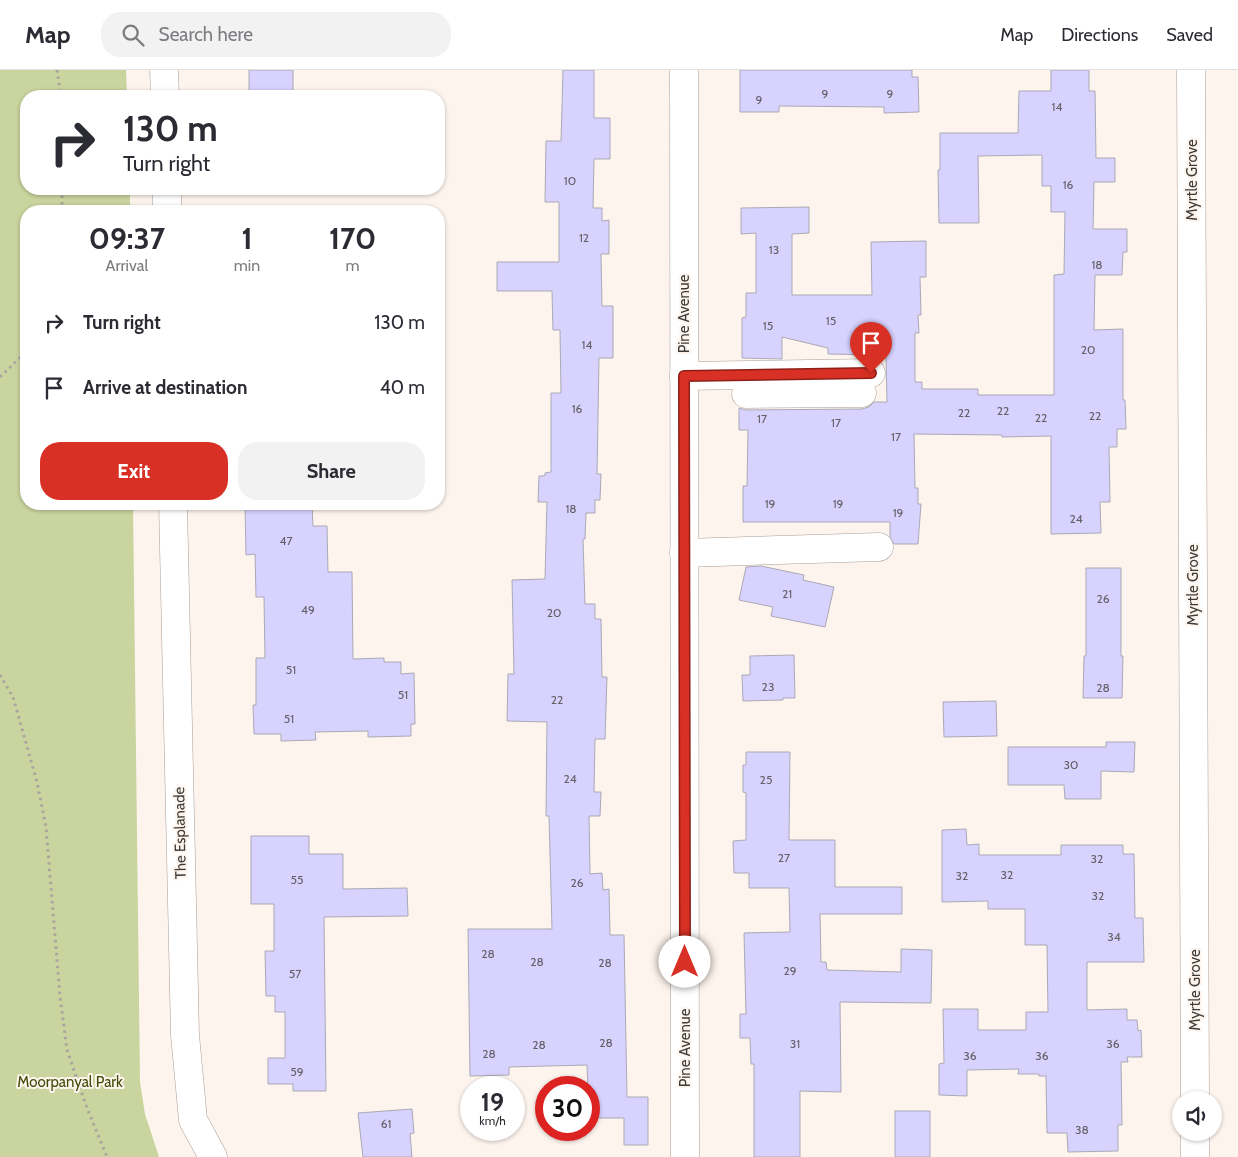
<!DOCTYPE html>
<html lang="en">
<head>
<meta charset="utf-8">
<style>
	:root { --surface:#fff; --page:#f2f2f3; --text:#2b2b33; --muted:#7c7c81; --line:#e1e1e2; --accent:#d93025 }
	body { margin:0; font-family:Cabin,sans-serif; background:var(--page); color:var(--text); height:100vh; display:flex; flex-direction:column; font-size:19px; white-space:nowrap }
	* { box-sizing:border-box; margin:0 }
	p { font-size:16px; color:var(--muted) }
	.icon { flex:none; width:28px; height:28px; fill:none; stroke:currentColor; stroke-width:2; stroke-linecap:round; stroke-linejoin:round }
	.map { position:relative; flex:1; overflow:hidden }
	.panel { position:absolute; left:20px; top:135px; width:425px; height:305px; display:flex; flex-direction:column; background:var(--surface); border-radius:20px; box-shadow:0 1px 4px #0004 }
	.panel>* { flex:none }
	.top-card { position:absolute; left:20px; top:20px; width:425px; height:105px; border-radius:20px; box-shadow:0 1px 4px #0004; background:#fff; color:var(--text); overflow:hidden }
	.buttons { position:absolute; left:1172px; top:1021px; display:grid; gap:10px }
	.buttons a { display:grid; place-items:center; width:50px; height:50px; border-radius:50%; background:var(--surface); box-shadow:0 1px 4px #0004; font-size:25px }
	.speed { position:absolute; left:460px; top:1006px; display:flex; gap:10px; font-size:25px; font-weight:700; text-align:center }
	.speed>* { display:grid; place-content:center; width:65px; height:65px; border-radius:50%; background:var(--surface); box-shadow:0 1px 4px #0004; line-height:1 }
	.speed small { font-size:12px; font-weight:400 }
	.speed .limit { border:8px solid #d22; background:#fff; color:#111 }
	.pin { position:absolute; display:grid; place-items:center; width:42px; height:42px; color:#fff; margin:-51px -21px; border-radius:50% 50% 50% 0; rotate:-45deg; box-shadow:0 0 5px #0007 }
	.pin .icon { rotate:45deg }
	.me { position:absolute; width:55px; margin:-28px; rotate:0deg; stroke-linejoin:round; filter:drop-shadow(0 0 4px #0008) }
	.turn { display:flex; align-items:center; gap:18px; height:105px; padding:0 20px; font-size:22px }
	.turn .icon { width:65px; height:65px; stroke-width:2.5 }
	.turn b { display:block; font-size:35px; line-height:42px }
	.eta { display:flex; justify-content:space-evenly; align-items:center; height:85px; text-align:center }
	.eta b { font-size:30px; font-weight:800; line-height:35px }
	.action { display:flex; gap:10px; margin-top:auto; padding:10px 20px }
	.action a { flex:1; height:58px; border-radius:20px; background:var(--accent); color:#fff; font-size:20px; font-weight:800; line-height:58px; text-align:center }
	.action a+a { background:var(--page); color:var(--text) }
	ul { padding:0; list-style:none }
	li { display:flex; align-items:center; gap:15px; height:65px; padding:0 20px }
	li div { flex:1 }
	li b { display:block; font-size:19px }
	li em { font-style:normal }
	header { display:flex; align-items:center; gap:30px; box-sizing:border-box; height:70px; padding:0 25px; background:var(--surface); border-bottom:1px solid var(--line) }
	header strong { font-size:24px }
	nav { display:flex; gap:28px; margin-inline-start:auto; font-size:18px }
	.search { width:350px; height:45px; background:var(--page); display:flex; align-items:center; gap:12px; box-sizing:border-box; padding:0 18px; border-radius:20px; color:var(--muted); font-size:19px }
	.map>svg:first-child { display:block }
</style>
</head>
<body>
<header>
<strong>Map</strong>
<div class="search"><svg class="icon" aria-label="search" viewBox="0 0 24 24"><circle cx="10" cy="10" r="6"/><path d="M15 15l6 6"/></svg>Search here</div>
<nav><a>Map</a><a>Directions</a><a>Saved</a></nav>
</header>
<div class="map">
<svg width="1238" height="1087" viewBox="0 0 1238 1087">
	<rect width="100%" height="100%" fill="#fef4ee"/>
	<path fill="#c9d49e" d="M0,0H126L127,26H26V119H130V141H26V434H133L140,1012L145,1044L159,1087H0Z"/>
	<g fill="#d7d2fe" stroke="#aaa9b5">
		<rect x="249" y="0" width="44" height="26"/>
		<path d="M563,0H594V48H610V89H594L593,138H602V151L609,150V184H601L602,236H613V288H599L597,404H601L600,430H595V443H586L585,469H583L585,534H595V549H601L602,607H607L605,669H595L594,722H601L600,746H589L590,804L602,803L603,820L609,819L610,865H624L627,1027H648V1075H624V1048H589L587,995L509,997V1005L470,1006L468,859H552L549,746H546L547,652L507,651L508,604H514L512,510L545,509L547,432H538L539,406H545V403L551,402V323H561L560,260H553L552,221H497V192H559V132H545L546,71H561Z"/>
		<path d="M740,0H912V7H918L919,42L884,43V37L779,36V42H740Z"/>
		<path d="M1051,0H1089V21H1095L1096,88H1115V112H1094L1093,159H1127V182H1123L1122,205H1095L1094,260L1123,259V330H1125L1126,359H1117V377H1109L1110,432H1100L1101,463L1051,464V366L1002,367V365L914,364L915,418H918V434H921L918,474H894L890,467V452H743V416H747L748,360H739V338L746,340L862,339L869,337L874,332H887L886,288H884V285L828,284V278L782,267V289L742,288V248L746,247V223H756V163L741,164V138L809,137V163L792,164V225H872L871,172L926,171V207H920L921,245H918L919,263H915V312H922V319H978V325H1054V205L1064,204L1065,142H1051V116H1042V85L978,86L979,153H939L938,100H940V63H1018L1019,21H1051Z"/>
		<path d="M245,434H312L313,456H327L328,502H352L353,589L384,588V592H401V604L414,603L415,654H411V666L368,667V661L315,662L316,670L281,671V664H254L253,635H256V588H265L264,527H256L255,484L246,485Z"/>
		<path d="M761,496L804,505L803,510L834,517L825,557L771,546L773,537L739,530L746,497Z"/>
		<path d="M1086,498H1121V586H1123L1122,628H1083L1084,586H1086Z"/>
		<path d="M794,585L795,628H783V630L743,631L742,605H750V586Z"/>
		<path d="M996,631L997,666L944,667L943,632Z"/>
		<path d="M1106,672H1135L1134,702L1101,701V729H1065L1064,715H1008V677H1106Z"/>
		<path d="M746,682H790L789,770H835V817H902V844H820L821,892H826L827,900L901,902V879L932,880L931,933L840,932L841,1022L800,1021V1087H754V994H751L750,968H740V944H746L744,863L790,862L789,818H749V803H734L733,771L746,770V723L743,722V695H746Z"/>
		<path d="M966,759L967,775L979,774V785H1061V775H1123V784H1134L1135,848H1143L1144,892H1087V940L1127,939V950H1137L1138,961L1141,960L1142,987H1127L1128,992H1121L1122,1055H1118V1081L1068,1082L1067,1063H1047L1046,1006H1039V1004H1018L1019,999L967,1000V1026L939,1025V994L944,993L943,939H978V960H1026V942H1048L1047,875H1025V839H988V831L942,832V760Z"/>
		<path d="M251,766H309V784H343V819L407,818L408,846L324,847L326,1021H293V1014H268V988H285V942H275V926H266L265,881H274V834H251Z"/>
		<path d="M412,1039L414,1063L410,1064L412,1087H363L358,1043Z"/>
		<rect x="895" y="1041" width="35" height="46"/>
	</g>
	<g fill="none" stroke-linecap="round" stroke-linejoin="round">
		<g stroke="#a99e96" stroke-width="29">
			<g id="minor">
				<path d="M164,0L165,26"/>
				<path d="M684,0L685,1087"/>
				<path d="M1191,0L1195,1030"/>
				<path d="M167,119V141"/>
				<path d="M684,306L871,303"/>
				<path d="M746,324L862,323"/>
				<path d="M173,434L185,965L193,1050L213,1087"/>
				<path d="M684,483L879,477"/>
				<path d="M1195,1062V1087"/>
			</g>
		</g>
		<g stroke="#aca49f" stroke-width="3" stroke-dasharray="2.5 4" stroke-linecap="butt">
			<path d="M57,0L61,26"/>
			<path d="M62,141V119"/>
			<path d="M0,307L26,282"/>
			<path d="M0,605L13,627L37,712L46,757L60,926L67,980L87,1038L107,1087"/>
		</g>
		<use href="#minor" stroke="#fff" stroke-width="28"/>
	</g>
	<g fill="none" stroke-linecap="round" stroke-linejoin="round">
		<g stroke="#8d1f18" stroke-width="12">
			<path id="route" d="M685,892L684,306L871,303"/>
		</g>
		<use href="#route" stroke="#d93025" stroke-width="9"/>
	</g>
	<g text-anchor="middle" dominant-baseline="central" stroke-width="4" stroke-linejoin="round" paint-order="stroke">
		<g font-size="12" fill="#646068">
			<text x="825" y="23">9</text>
			<text x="890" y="23">9</text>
			<text x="759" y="29">9</text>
			<text x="1057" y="36">14</text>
			<text x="570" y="110">10</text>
			<text x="1068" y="114">16</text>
			<text x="584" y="167">12</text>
			<text x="774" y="179">13</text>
			<text x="1097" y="194">18</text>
			<text x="831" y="250">15</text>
			<text x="768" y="255">15</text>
			<text x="587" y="274">14</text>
			<text x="1088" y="279">20</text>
			<text x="577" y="338">16</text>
			<text x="1003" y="340">22</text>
			<text x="964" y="342">22</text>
			<text x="1095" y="345">22</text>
			<text x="1041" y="347">22</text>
			<text x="762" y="348">17</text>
			<text x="836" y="352">17</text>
			<text x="896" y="366">17</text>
			<text x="770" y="433">19</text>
			<text x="838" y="433">19</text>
			<text x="571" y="438">18</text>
			<text x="898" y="442">19</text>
			<text x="1076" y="448">24</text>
			<text x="286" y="470">47</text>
			<text x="787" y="523">21</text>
			<text x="1103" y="528">26</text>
			<text x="308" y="539">49</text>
			<text x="554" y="542">20</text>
			<text x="291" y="599">51</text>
			<text x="768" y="616">23</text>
			<text x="1103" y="617">28</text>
			<text x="403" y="624">51</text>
			<text x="557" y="629">22</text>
			<text x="289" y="648">51</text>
			<text x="1071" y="694">30</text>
			<text x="570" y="708">24</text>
			<text x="766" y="709">25</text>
			<text x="784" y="787">27</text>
			<text x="1097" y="788">32</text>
			<text x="1007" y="804">32</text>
			<text x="962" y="805">32</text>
			<text x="297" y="809">55</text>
			<text x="577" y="812">26</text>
			<text x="1098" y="825">32</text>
			<text x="1114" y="866">34</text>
			<text x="488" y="883">28</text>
			<text x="537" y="891">28</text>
			<text x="605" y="892">28</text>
			<text x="790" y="900">29</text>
			<text x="295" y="903">57</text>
			<text x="606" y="972">28</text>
			<text x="795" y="973">31</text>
			<text x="1113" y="973">36</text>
			<text x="539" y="974">28</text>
			<text x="489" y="983">28</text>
			<text x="970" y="985">36</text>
			<text x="1042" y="985">36</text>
			<text x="297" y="1001">59</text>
			<text x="386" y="1053">61</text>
			<text x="1082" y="1059">38</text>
		</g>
		<g font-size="15" fill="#3e3a36" stroke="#fef4ee">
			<text transform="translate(1192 110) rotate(-90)">Myrtle Grove</text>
			<text transform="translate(684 244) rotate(-90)">Pine Avenue</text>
			<text transform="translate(1193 515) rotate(-90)">Myrtle Grove</text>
			<text transform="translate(180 763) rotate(-91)">The Esplanade</text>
			<text transform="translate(1195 920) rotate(-90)">Myrtle Grove</text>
			<text transform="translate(685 978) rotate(-90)">Pine Avenue</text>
		</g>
		<g font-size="15" fill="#414b08" stroke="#fef4ee">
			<text x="70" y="1012">Moorpanyal Park</text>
		</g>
	</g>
</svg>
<div class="buttons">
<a><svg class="icon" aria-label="sound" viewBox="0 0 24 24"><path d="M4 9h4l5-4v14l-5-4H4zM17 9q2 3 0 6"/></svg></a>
</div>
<div class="speed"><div>19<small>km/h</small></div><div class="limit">30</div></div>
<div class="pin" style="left:871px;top:303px;background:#d93025"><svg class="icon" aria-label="arrive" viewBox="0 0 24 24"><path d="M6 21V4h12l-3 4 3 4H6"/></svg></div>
<svg class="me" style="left:685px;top:892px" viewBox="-20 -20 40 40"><circle r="19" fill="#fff"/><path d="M0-13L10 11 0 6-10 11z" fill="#d93025"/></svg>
<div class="top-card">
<div class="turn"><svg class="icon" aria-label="right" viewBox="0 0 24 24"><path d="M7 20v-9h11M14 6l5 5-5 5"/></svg><div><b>130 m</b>Turn right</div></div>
</div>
<section class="panel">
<div class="eta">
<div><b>09:37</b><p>Arrival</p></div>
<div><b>1</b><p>min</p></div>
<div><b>170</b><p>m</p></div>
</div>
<ul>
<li><svg class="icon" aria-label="right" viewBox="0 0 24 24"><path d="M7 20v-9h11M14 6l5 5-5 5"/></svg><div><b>Turn right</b></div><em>130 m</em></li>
<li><svg class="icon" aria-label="arrive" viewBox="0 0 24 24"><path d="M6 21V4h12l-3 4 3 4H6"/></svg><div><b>Arrive at destination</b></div><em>40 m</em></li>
</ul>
<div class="action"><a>Exit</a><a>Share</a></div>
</section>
</div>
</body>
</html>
